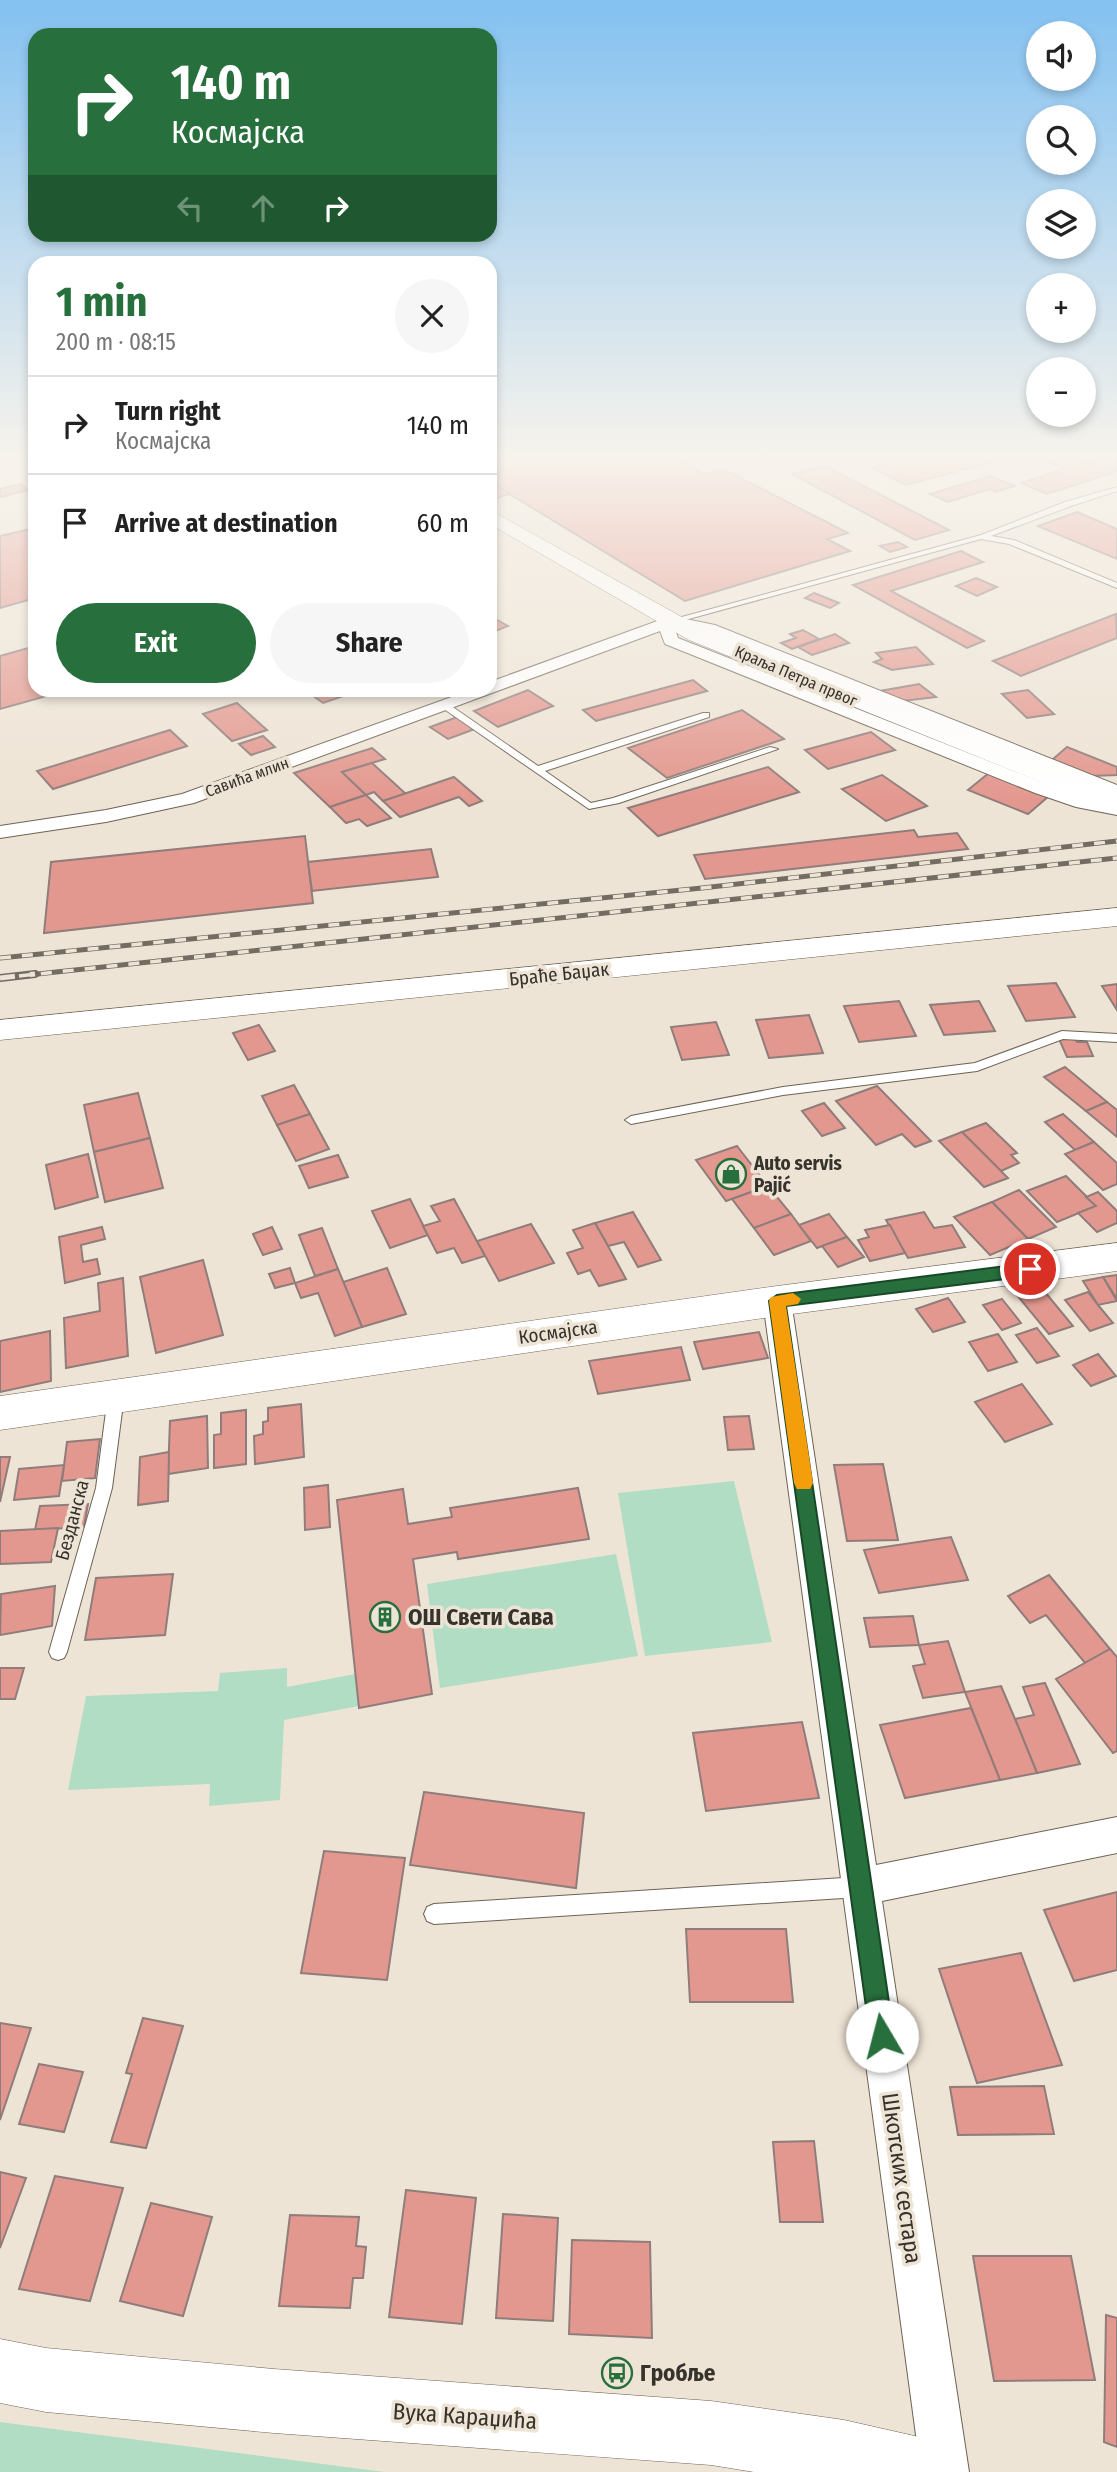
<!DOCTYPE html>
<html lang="en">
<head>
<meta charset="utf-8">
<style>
	:root { --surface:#fff; --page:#f6f6f6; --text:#222; --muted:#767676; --line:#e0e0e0; --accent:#276f3c }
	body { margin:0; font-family:"Fira Sans Condensed",sans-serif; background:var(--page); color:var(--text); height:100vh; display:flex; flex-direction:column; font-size:26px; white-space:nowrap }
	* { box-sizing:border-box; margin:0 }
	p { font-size:23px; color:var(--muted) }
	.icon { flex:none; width:38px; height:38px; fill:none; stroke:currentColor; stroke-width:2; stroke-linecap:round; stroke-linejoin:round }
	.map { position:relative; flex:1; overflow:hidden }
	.panel { position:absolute; left:28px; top:256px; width:469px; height:441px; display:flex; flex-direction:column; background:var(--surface); border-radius:21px; box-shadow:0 4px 10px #0003 }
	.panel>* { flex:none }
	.guide { position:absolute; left:28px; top:28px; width:469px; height:214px; border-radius:21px; box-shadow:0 4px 10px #0003; background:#276f3c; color:#fff; overflow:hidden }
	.tools { position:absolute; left:1026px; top:21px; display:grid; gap:14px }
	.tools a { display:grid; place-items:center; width:70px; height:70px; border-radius:50%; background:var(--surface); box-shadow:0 4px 10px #0003; font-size:35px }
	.pin { position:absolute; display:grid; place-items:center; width:60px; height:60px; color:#fff; margin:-30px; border:4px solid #fff; border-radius:50%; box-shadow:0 2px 7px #0007 }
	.me { position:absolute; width:77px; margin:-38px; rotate:352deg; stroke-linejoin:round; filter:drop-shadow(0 0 5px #0008) }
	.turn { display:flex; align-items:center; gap:24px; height:147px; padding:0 28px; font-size:32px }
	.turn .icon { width:91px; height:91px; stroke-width:2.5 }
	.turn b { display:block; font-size:49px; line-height:60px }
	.lanes { display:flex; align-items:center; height:66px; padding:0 28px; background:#0003; justify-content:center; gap:35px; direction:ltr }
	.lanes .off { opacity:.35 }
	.round { display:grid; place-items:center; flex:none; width:74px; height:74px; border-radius:37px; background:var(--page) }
	.headline { display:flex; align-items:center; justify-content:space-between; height:119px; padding:0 28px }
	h1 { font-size:42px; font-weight:700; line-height:52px; color:var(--accent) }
	.cta { display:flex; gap:14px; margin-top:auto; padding:14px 28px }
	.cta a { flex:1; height:80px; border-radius:42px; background:var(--accent); color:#fff; font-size:28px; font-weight:700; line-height:80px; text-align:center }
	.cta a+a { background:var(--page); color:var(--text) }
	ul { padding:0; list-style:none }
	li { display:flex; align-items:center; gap:21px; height:98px; padding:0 28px; border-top:2px solid var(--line) }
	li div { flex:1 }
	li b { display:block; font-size:26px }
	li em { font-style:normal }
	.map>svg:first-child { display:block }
</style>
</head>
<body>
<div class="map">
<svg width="1117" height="2472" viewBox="0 0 1117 2472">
	<rect width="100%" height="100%" fill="#eee4d5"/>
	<g fill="#b0ddc3">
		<path d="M734,1481L772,1642L645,1656L618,1493Z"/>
		<path d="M616,1554L638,1656L440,1688L427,1584Z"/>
		<path d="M287,1668V1687L355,1674L359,1706L284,1720L280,1800L209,1806L210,1784L68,1790L86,1696L218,1691L220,1673Z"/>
		<path d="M0,2422L384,2472H0Z"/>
	</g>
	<g fill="#e3988f" stroke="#907d7b" stroke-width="2">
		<path d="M500,455H667L704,474L723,469L848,533L827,539L850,551L685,601L490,482V457Z"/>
		<path d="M862,455H1000L1007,458L906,485L872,468L883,465Z"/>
		<path d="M1039,455H1067L1112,473L1047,494L1021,483L1065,469L1034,456Z"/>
		<path d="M1083,455H1117V471L1078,457Z"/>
		<path d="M825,466L949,530L915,540L792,474Z"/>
		<path d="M990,476L1015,486L996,492L990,489L948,502L930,494Z"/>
		<path d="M490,482L510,494L493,499L490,497Z"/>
		<path d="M21,484L28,490L0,497V489Z"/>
		<path d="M1077,512L1117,529V559L1038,526Z"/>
		<path d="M35,528V598L0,608V536Z"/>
		<path d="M898,542L907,547L890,552L880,546Z"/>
		<path d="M961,551L983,562L891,591L984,641L967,648L853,585Z"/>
		<path d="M976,578L997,587L977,596L956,586Z"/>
		<path d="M814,593L839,603L830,608L805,598Z"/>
		<path d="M1116,614L1117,638L1021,676L993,661Z"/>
		<path d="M490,616L508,626L490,633Z"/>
		<path d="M803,630L819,639L792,649L781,643L796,638L790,634Z"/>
		<path d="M835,634L849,643L812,655L798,647Z"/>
		<path d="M35,646V690H68L0,709V656Z"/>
		<path d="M916,647L933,664L892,670L874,662L882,659L876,653Z"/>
		<path d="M693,680L707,691L596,721L583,710Z"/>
		<path d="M919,684L936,697L902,701L880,691Z"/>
		<path d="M305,690H361L323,703Z"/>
		<path d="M528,690L553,706L498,727L474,711Z"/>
		<path d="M1028,690L1054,714L1027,718L1002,694Z"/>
		<path d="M237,703L267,730L232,741L203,714Z"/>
		<path d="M742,710L784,739L667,778L628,748Z"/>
		<path d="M457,717L475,729L448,739L430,727Z"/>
		<path d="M170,730L187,746L53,789L37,771Z"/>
		<path d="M871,732L895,750L828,769L805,750Z"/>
		<path d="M263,736L275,747L251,755L239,744Z"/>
		<path d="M1067,747L1117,767V775L1092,776L1052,760Z"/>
		<path d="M372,748L385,759L342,772L366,795L330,807L294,773Z"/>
		<path d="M372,763L406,794L383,801L374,792L366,795L342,772Z"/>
		<path d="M768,767L799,792L658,836L628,808Z"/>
		<path d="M989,773L1049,796L1028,814L968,790Z"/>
		<path d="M882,775L927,806L886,821L842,789Z"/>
		<path d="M454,777L482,801L469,806L459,797L400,817L383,801Z"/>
		<path d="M366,795L391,818L367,826L359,819L346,823L330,807Z"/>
		<path d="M914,830L918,837L957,833L968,849L705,879L694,855Z"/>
		<path d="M305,836L313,903L44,933L51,862Z"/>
		<path d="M431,849L438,877L312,891L308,862Z"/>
		<path d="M1056,983L1075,1017L1026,1021L1008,986Z"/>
		<path d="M1117,984V1010L1102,986Z"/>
		<path d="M899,1001L916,1036L859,1042L844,1006Z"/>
		<path d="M979,1001L995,1031L944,1035L930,1005Z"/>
		<path d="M809,1015L823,1053L769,1058L756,1020Z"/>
		<path d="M716,1022L729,1055L682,1060L671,1027Z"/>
		<path d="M259,1025L275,1051L248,1060L233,1033Z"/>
		<path d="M1075,1038L1077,1042H1087L1093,1056L1067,1057L1059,1039Z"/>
		<path d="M1065,1067L1107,1102L1086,1111L1044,1077Z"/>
		<path d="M294,1085L310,1114L277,1125L262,1096Z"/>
		<path d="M877,1086L931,1141L915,1147L902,1134L876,1145L836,1101Z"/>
		<path d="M138,1093L150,1138L94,1152L84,1105Z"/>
		<path d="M1107,1102L1117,1110V1137L1086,1111Z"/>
		<path d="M824,1103L845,1128L822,1136L802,1111Z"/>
		<path d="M310,1114L329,1149L296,1161L277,1125Z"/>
		<path d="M1063,1114L1094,1142L1075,1150L1045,1122Z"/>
		<path d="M986,1123L1017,1153L1011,1155L1019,1163L1001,1171L962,1132Z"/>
		<path d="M962,1132L1008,1178L984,1187L939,1141Z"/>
		<path d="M150,1138L163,1188L105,1202L94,1152Z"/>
		<path d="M1094,1142L1117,1163V1184L1103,1190L1065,1154Z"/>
		<path d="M737,1146L768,1186L726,1201L696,1160Z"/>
		<path d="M88,1154L98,1197L55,1209L46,1165Z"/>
		<path d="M338,1155L348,1177L309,1188L299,1166Z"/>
		<path d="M1066,1176L1096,1206L1057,1222L1027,1191Z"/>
		<path d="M768,1186L791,1214L754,1228L732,1199Z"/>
		<path d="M1019,1190L1056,1227L1028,1239L992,1202Z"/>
		<path d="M1098,1192L1117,1211V1223L1097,1232L1078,1213L1096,1206L1086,1197Z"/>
		<path d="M410,1199L428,1235L390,1248L372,1211Z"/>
		<path d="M454,1199L485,1256L462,1263L454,1248L437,1253L423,1226L440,1221L431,1206Z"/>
		<path d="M992,1202L1028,1239L990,1255L954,1217Z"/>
		<path d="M633,1212L661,1260L638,1267L624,1242L608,1246L595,1223Z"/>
		<path d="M924,1212L934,1228L952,1225L965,1247L908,1258L886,1220Z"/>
		<path d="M791,1214L811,1241L774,1255L754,1228Z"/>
		<path d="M829,1214L847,1237L817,1248L799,1225Z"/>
		<path d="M595,1223L608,1246L626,1279L599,1286L590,1270L578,1274L567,1253L583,1248L573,1230Z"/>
		<path d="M531,1224L554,1263L499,1281L477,1241Z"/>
		<path d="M890,1225L905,1253L870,1261L858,1240L869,1237L865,1230Z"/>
		<path d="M102,1227L105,1239L81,1245L83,1262L97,1259L100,1274L65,1283L59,1237Z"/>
		<path d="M272,1227L282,1249L263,1255L253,1234Z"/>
		<path d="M322,1228L338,1269L315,1276L299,1235Z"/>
		<path d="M847,1237L864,1257L838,1267L822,1246Z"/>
		<path d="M203,1260L223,1335L156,1353L140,1277Z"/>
		<path d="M290,1268L295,1283L275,1288L269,1274Z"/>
		<path d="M387,1268L406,1314L362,1327L343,1282Z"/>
		<path d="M338,1269L362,1327L335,1336L318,1293L301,1298L295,1283Z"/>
		<path d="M1117,1275V1299L1103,1277Z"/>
		<path d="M1103,1277L1117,1301L1098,1305L1083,1281Z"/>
		<path d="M123,1278L128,1356L66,1368L64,1318L100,1311L98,1283Z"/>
		<path d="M1040,1286L1073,1326L1049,1334L1016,1294Z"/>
		<path d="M1088,1292L1098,1305L1113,1323L1090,1331L1065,1300Z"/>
		<path d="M948,1298L965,1322L933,1332L916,1309Z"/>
		<path d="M1002,1299L1021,1323L1002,1330L983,1305Z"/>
		<path d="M1037,1328L1059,1356L1037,1363L1016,1335Z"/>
		<path d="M50,1331L51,1381L0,1392V1341Z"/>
		<path d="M759,1332L768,1358L703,1369L694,1342Z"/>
		<path d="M998,1334L1017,1362L988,1371L969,1342Z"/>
		<path d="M681,1347L690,1380L598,1394L589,1361Z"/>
		<path d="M1098,1354L1116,1376L1091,1386L1073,1365Z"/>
		<path d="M1022,1384L1052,1424L1005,1442L975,1402Z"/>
		<path d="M301,1404L304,1457L255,1464L254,1436L263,1434V1422L268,1421V1408Z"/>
		<path d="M246,1410V1464L214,1468V1435L221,1434V1413Z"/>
		<path d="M207,1416L208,1468L168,1474L170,1421Z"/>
		<path d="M749,1416L754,1449L728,1450L724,1417Z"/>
		<path d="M100,1439L95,1478L62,1481L67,1442Z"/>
		<path d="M169,1452L168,1501L138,1505L140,1457Z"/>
		<path d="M0,1457H10L0,1502Z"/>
		<path d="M883,1464L898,1540L847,1541L834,1465Z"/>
		<path d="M64,1465L59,1496L14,1500L19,1469Z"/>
		<path d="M328,1485L330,1527L305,1530L304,1488Z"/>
		<path d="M578,1488L589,1539L458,1559L457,1552L413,1559L432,1694L359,1708L337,1500L403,1489L408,1524L452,1517L450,1508Z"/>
		<path d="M88,1504L84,1527L35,1530L40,1506Z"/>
		<path d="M58,1528L51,1562L0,1564V1531Z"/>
		<path d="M951,1537L968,1580L879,1593L864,1550Z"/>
		<path d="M173,1574L165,1635L85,1640L96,1578Z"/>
		<path d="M1049,1575L1110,1649L1085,1663L1046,1615L1030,1623L1008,1596Z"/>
		<path d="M55,1586L52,1626L0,1635L1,1594Z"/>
		<path d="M913,1616L919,1645L870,1647L864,1618Z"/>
		<path d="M948,1641L965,1692L923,1698L913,1666L925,1664L919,1645Z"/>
		<path d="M1110,1649L1117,1657V1751L1113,1753L1056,1679Z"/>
		<path d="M0,1668H24L15,1699H0Z"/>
		<path d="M1045,1683L1080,1764L1037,1773L1015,1719L1034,1715L1023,1687Z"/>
		<path d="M1001,1686L1015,1719L1037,1773L1000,1780L965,1692Z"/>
		<path d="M971,1708L1000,1780L905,1798L880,1725Z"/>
		<path d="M802,1722L819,1798L706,1811L693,1733Z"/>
		<path d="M424,1792L584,1813L576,1888L410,1865Z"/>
		<path d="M324,1851L405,1858L387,1980L301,1973Z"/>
		<path d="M1117,1892V1970L1074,1981L1044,1910Z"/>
		<path d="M686,1929H786L793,2002H690Z"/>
		<path d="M1021,1953L1062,2065L977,2083L939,1969Z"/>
		<path d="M143,2018L183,2026L146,2148L111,2142L132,2074L126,2073Z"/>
		<path d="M0,2023L31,2028L0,2120Z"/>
		<path d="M39,2064L83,2072L64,2132L19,2124Z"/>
		<path d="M1044,2086L1054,2134L958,2135L950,2087Z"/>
		<path d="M814,2141L823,2222H780L773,2142Z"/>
		<path d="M0,2172L26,2178L0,2248Z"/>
		<path d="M55,2176L123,2188L90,2301L19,2289Z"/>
		<path d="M406,2190L476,2198L462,2324L389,2317Z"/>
		<path d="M151,2203L212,2217L183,2316L120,2301Z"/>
		<path d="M503,2214L558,2218L553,2321L496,2318Z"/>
		<path d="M290,2215L359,2217L356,2246L366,2247L363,2278H353L350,2308L279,2306Z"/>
		<path d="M572,2240L650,2242L652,2338L569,2334Z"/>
		<path d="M973,2256H1071L1095,2380L994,2381Z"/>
		<path d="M1106,2315L1117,2318V2447L1104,2442Z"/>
	</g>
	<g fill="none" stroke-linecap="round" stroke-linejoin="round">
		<g stroke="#6c6356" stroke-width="2">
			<g id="lane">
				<path d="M1117,487V491L1071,506L991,536L1014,540L1117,583V588L1009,544L981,539L674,623L667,621L981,535L1065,502Z"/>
				<path d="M441,703H447L538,766L703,713H709V717L545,771L591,803L613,798L770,747L778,749L619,803L589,809L441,707Z"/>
				<path d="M1062,1031L1117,1034V1042L1063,1039L977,1071L783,1095L631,1124L625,1120L631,1116L783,1087L975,1063Z"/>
				<path d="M116,1390L121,1392L124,1396L112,1488L67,1652L64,1658L58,1660L52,1658L49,1652L96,1488L108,1396L111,1392Z"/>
				<path d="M859,1877L866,1880L869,1887L866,1894L859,1897L434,1924L427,1921L424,1914L427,1907L434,1904Z"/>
			</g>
		</g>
		<g stroke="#6c6356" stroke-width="2">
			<g id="street">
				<path d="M671,616L715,625L1117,785V798L705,632L675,629L678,638L1049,785L1087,798L1117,803V815L1076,807L1035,793L665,644L660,631L194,803L106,822L0,838V826L106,810L182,794L471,690H490V682Z"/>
				<path d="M777,1290L787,1294L791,1301L876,1865L1117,1817V1853L882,1901L969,2472H921L763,1301L767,1294Z"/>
			</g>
		</g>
		<g stroke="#6c6356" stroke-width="1">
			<g id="secondary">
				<path d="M490,510L705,630L1117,796V813L689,640L490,524Z"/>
				<path d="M1117,908V926L0,1040V1020Z"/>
				<path d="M1117,1243V1271L777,1316L0,1430V1396L777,1286Z"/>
				<path d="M0,2339L46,2348L274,2369L711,2401L844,2420L928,2439L951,2449L961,2472H754L711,2465L274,2433L46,2412L0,2403Z"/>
			</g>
		</g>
		<use href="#lane" fill="#fff" fill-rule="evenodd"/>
		<use href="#street" fill="#fff" fill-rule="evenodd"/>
		<use href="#secondary" fill="#fff" fill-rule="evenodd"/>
		<g stroke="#726c63" stroke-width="5">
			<g id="rail-far1">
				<path d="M0,958L702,888L1117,841"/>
				<path d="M19,976L1117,858"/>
			</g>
		</g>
		<g stroke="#726c63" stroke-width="8">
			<path id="rail" d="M0,978L35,974"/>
		</g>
		<use href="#rail-far1" stroke="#eee4d5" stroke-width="3.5" stroke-dasharray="11" stroke-linecap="butt"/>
		<use href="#rail" stroke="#eee4d5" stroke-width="5" stroke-dasharray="15" stroke-linecap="butt"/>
	</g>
	<linearGradient id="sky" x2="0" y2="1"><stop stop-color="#83c1f1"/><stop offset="0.57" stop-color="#f7f3ec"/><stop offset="1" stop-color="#f7f3ec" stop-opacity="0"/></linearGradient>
	<rect width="1117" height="801" fill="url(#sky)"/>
	<path fill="#276f3c" stroke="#194827" stroke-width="2" d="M1030,1263L1038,1269L1030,1276L786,1306L894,2036L891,2044L882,2048L873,2044L870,2036L769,1301L777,1295Z"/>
	<path fill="#f59e0b" d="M793,1293L801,1299L798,1304L786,1306L813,1483L810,1489H797L794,1483L769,1301L771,1297Z"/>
	<defs>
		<g id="shop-ring" transform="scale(1.575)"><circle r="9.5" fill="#eee4d5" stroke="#276f3c" stroke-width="1.5"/><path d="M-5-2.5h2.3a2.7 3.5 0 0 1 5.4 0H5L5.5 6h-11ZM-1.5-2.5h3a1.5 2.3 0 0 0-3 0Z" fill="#276f3c"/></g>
		<g id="building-ring" transform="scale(1.575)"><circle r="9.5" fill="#eee4d5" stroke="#276f3c" stroke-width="1.5"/><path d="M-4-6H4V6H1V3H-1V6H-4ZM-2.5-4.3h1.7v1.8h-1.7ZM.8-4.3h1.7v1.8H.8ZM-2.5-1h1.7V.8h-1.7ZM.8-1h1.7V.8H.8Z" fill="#276f3c"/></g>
		<g id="bus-ring" transform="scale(1.575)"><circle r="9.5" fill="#eee4d5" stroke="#276f3c" stroke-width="1.5"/><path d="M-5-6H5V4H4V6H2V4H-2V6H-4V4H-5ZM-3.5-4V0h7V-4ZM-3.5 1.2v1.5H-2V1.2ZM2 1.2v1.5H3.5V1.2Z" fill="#276f3c"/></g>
	</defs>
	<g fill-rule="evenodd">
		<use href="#shop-ring" x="731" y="1174"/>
		<use href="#building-ring" x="385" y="1617"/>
		<use href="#bus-ring" x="617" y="2373"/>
	</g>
	<g text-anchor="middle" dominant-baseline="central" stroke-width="7" stroke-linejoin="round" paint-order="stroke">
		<g font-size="16" fill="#36322c" stroke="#eee4d5">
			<text transform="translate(796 676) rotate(23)">Краља Петра првог</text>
			<text transform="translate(247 777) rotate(-20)">Савића млин</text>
		</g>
		<g font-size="19" fill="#36322c" stroke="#eee4d5">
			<text transform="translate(559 974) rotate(-6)">Браће Баџак</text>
			<text transform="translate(558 1332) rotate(-8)">Космајска</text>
			<text transform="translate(72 1520) rotate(-75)">Безданска</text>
		</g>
		<g font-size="19" font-weight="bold" fill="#36322c" stroke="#eee4d5" text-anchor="start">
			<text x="754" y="1163">Auto servis<tspan x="754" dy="22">Pajić</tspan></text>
		</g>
		<g font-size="23" font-weight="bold" fill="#36322c" stroke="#eee4d5" text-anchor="start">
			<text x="408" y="1617">ОШ Свети Сава</text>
			<text x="640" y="2373">Гробље</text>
		</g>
		<g font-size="23" fill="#36322c" stroke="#eee4d5">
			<text transform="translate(902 2178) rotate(82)">Шкотских сестара</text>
			<text transform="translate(465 2416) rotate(4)">Вука Караџића</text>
		</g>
	</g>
</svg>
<div class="tools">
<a><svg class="icon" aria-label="sound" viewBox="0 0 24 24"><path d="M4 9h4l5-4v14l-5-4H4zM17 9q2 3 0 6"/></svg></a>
<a><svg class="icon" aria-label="search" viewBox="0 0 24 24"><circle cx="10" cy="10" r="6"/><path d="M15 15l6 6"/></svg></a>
<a><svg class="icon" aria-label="layers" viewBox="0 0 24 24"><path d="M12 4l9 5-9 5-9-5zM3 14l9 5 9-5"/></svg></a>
<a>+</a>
<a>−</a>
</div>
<div class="pin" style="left:1030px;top:1269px;background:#d93025"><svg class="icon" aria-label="arrive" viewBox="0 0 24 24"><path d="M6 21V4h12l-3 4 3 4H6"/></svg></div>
<svg class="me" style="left:882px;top:2036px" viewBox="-20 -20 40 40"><circle r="19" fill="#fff"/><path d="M0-13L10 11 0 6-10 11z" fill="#276f3c"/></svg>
<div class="guide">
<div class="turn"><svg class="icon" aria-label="right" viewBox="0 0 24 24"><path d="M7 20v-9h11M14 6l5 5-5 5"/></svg><div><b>140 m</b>Космајска</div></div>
<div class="lanes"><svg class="icon off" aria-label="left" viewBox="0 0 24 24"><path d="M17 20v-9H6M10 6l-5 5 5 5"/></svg><svg class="icon off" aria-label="ahead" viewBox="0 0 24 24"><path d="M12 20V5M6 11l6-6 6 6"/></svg><svg class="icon" aria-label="right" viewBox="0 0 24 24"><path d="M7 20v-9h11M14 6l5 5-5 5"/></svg></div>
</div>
<section class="panel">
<div class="headline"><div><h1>1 min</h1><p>200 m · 08:15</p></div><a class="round"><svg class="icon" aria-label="close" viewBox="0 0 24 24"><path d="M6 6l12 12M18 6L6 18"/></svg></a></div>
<ul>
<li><svg class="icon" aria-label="right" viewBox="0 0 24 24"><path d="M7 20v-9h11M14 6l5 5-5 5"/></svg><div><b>Turn right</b><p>Космајска</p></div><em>140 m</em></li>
<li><svg class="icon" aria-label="arrive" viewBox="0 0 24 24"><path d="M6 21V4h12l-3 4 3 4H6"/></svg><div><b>Arrive at destination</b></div><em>60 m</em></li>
</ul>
<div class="cta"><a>Exit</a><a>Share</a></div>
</section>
</div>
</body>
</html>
